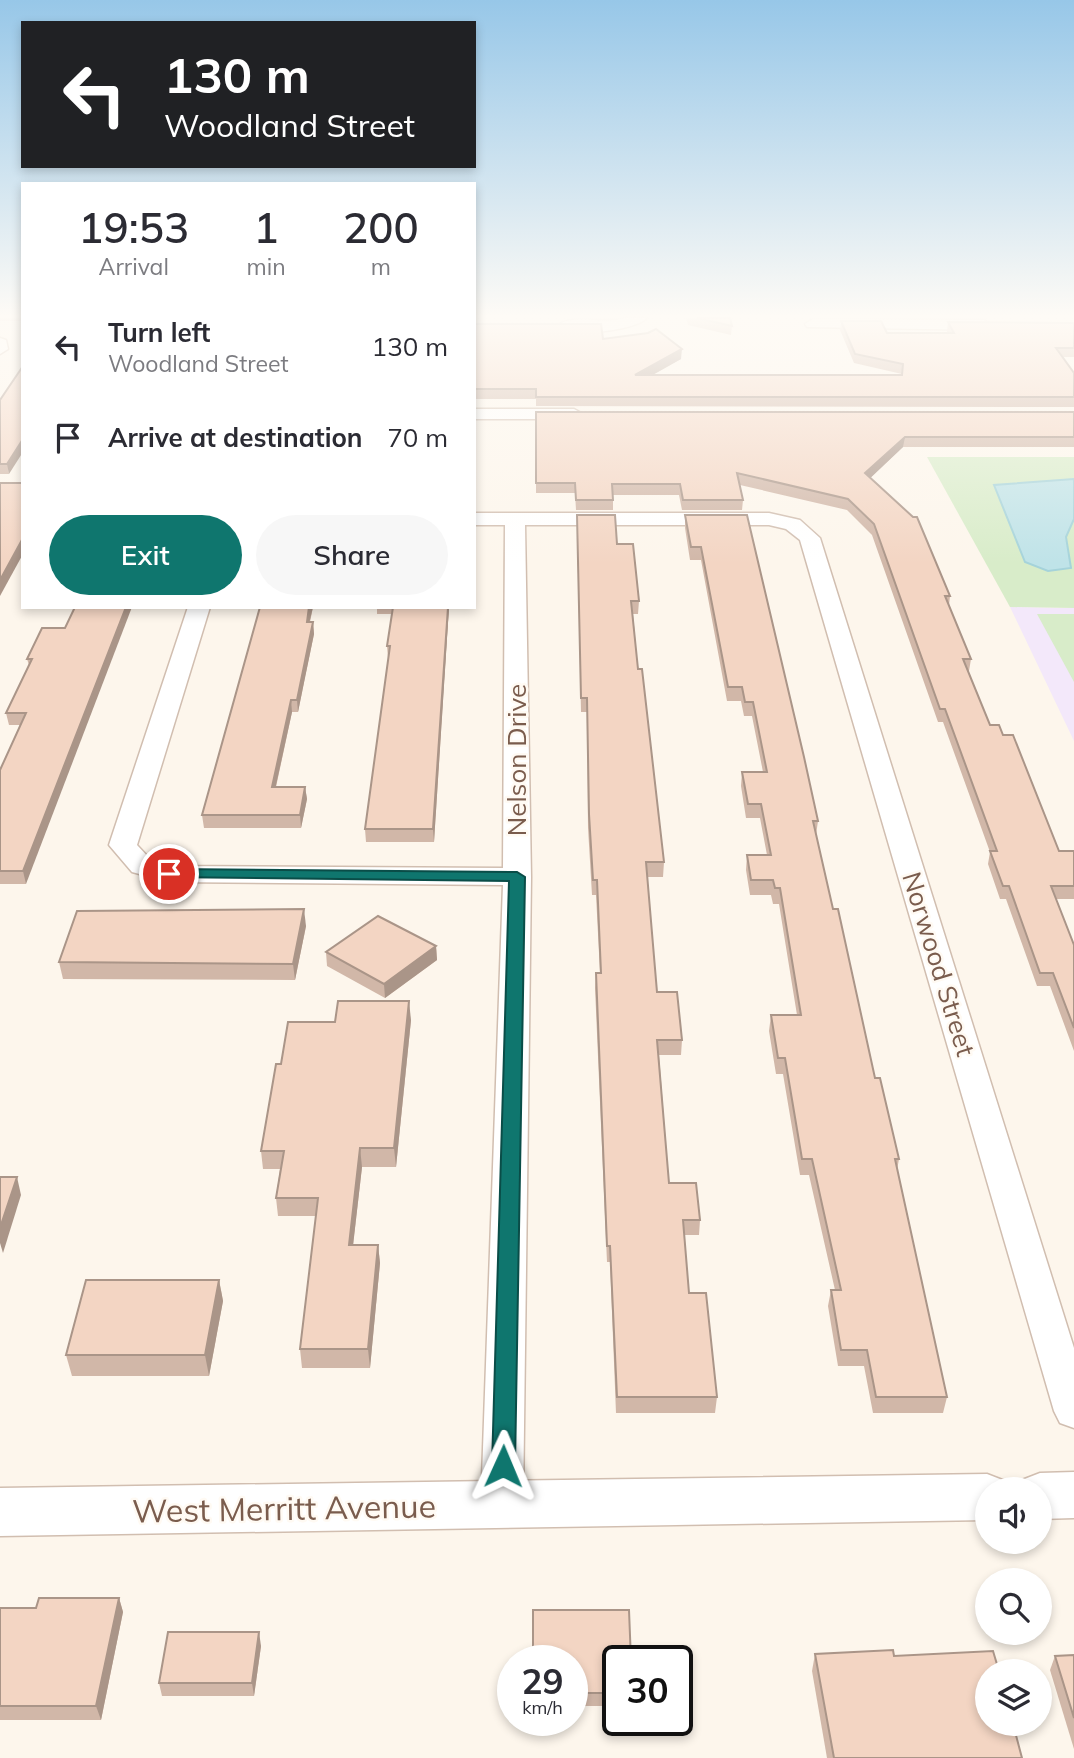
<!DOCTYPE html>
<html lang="en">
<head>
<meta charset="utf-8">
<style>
	:root { --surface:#fff; --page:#f7f7f7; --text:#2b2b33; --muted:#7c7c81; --accent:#0f766e }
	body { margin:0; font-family:Mulish,sans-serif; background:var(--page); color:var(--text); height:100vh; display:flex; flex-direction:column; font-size:26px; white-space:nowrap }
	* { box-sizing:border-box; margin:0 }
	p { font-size:23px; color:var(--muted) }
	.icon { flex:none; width:38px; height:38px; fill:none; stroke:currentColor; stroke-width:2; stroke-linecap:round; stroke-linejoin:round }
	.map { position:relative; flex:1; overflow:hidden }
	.panel { position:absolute; left:21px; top:182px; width:455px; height:427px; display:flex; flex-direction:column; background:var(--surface); border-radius:0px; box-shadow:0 4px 10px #0003 }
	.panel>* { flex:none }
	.banner { position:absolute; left:21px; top:21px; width:455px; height:147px; border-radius:0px; box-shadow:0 4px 10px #0003; background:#202124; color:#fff; overflow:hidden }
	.controls { position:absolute; left:975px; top:1477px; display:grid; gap:14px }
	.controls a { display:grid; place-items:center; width:77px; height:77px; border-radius:50%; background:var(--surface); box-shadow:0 4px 10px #0003; font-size:35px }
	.speed { position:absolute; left:497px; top:1645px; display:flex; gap:14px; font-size:35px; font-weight:700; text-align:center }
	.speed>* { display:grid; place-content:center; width:91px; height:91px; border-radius:50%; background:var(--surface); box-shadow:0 4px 10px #0003; line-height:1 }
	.speed small { font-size:18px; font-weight:400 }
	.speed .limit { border:4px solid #111; border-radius:10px; background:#fff; color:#111 }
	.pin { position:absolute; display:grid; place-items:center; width:60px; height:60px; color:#fff; margin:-30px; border:4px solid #fff; border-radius:50%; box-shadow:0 2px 7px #0007 }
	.me { position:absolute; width:77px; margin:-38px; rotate:1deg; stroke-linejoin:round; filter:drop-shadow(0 0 5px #0008) }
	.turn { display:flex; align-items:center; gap:24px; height:147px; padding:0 28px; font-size:32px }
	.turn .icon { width:91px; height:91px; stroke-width:2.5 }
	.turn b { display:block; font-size:49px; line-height:60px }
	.eta { display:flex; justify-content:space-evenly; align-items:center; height:119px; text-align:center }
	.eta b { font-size:42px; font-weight:600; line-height:49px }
	.cta { display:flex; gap:14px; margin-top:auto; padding:14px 28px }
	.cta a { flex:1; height:80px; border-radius:42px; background:var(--accent); color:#fff; font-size:28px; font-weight:600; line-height:80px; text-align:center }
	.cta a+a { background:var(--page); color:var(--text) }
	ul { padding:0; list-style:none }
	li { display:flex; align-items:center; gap:21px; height:91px; padding:0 28px }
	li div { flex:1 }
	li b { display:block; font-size:26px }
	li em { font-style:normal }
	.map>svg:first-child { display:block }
</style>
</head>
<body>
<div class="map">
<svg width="1074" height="1758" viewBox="0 0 1074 1758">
	<rect width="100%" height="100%" fill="#fdf6ec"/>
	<path fill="#f3e8fa" d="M1010,607L1074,608V741Z"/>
	<g fill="#d8ecc9">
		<path d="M927,457H1074V608L1010,607Z"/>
		<path d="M1037,614H1074V682Z"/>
	</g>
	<path fill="#bfe3e8" stroke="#a5d3da" stroke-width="2" d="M1074,479V519L1066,537L1071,568L1048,571L1025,562L994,485Z"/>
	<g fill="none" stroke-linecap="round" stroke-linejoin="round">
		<g stroke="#d1beb0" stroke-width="3">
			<g id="minor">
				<path d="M624,318H647C634,331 570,338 557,326C571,313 605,325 624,318Z"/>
				<path d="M813,319L984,320L992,325L984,330L807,327L805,324Z"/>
				<path d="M0,338L6,340L8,349L0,354Z"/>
				<path d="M474,409H574L583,414L574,419H474Z"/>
				<path d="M474,513H769L800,520L820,538L1074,1348V1428L1060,1423L1054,1411L800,540L786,529L769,525H525L531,877L523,1505L517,1518L502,1524L487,1518L481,1505L503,885L169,882L132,872L109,845L188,607H210L137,845L151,860L169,866L503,868L505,525H474Z"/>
			</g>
		</g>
		<g stroke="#d1beb0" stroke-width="3">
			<g id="tertiary">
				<path d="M1074,1472V1518L1040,1519V1489H1017L1022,1480L1040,1473Z"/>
				<path d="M987,1474L1005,1481L1009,1489H987V1520L0,1536V1488Z"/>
			</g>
		</g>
		<use href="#minor" fill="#fff" fill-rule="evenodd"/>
		<use href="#tertiary" fill="#fff" fill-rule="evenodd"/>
	</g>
	<g fill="#d1b7a8">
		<rect x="0" y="318" width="23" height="3"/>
		<path d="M686,318H730L732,326L731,335L688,325Z"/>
		<path d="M841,321L887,333H947V331L948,322L1074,323V357H1063L1074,373V407L536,406V399H474V324L603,339L681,359L652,375H902V374L854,363L840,330Z"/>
		<path d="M0,400L9,474H0Z"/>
		<path d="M536,412H1074V447H903L870,478L950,596L949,605L971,659L969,671H968L990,725L1003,735L1059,851H1074V899H1056L1074,945V1051L1050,986H1037L1006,899H1000L988,864L990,852L943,722H938L872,535L847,510L740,485L743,500L742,510H682L679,495H613V510H576L575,493H536Z"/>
		<path d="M685,515H747L818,821L816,835L833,909L875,1078L899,1159L897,1170L947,1397L943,1413H873L864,1366H838L828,1306L831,1290H835L809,1175H800L783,1074H776L769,1031L771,1015H797L779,904H773L771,895H750L746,870L747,855H767L760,818H746L741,786L742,772H763L752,716H744L741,701H727L701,560H690L685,528Z"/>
		<path d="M577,528L617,544L639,601L638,614H633L638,669L664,862L663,877H647L657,992L682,1040L681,1055H659L669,1183L700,1220L699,1235H684L689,1293L717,1397L715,1413H616L610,1262H607L595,988L596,973H600L596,895H592L588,828L587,712H581Z"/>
		<path d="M313,607L310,622H313L314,634L305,677L298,712H292L276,787H305L307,799L301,828H204L202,815Z"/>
		<path d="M377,607H449L434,842H366L365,829L389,658H388L387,646L392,614H377Z"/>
		<path d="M42,628L26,884H0V770L20,725H9L6,713L29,665L27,659Z"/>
		<path d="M306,926L295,980L63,979L59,962Z"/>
		<path d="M436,946L437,960L385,998L327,966L326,952Z"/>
		<path d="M411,1020L396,1167H362L353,1245H378L380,1263L370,1368H302L300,1349L316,1216H278L276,1198L280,1169H263L261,1151L281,1064L335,1022Z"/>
		<path d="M219,1280L223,1301L209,1376H72L66,1355Z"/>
		<path d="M119,1598L123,1612L101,1720H0V1608H36Z"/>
		<path d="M261,1646L254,1696H162L159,1683Z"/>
		<path d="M815,1654L894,1656L1022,1758H827L812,1671Z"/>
		<path d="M1074,1655V1749L1050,1670L1055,1656Z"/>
		<rect x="572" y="1661" width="46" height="45"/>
	</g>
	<g fill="#aa9588">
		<path d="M682,349L681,359L635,385V375Z"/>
		<path d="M905,437L903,447L864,484L865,473Z"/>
		<path d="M23,439V452L9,474L7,464Z"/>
		<path d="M23,538V554L0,596V580Z"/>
		<path d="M126,607H132L26,884L23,871Z"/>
		<path d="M309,607H313L309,624L307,622Z"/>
		<path d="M448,607H449L434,842L433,829Z"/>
		<path d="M313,622L314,634L298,712L297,700Z"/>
		<path d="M291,700L292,712L273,799L272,787Z"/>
		<path d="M305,787L307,799L301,828L300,815Z"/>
		<path d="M304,909L306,926L295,980L293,964Z"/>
		<path d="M436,946L437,960L385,998L384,984Z"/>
		<path d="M409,1001L411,1020L396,1167L394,1148Z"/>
		<path d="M360,1148L362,1167L351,1263L349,1245Z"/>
		<path d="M17,1177L21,1195L3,1253L0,1243V1228Z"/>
		<path d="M378,1245L380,1263L370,1368L368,1349Z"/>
		<path d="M219,1280L223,1301L209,1376L205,1355Z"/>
		<path d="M119,1598L123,1612L101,1720L96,1706Z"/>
		<path d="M259,1632L261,1646L254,1696L252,1683Z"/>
	</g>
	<g fill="#f3d5c3" stroke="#aa9588" stroke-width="2">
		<path d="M697,318H730L732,326Z"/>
		<path d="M841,321H881L887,333H954L948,322L1074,323V348H1056L1074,373V397H536V389H474V324H601L603,339L648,333L656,329L682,349L635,375H902L903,364L855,354Z"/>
		<path d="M23,366V439L7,464H0V400Z"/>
		<path d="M536,412H1074V437H905L865,473L913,517H917L950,596H945L971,659H963L990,725H999L1003,735H1013L1059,851H1074V886H1051L1074,945V1028L1053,973H1040L1009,886H1003L990,851H997L945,709H940L874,524L848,499L737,473L743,500H683L680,484H612L613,500H576L575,483H536Z"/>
		<path d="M0,483H23V538L0,580Z"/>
		<path d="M577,515H615L617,544H633L639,601H631L638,669H642L664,862H646L657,992H677L682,1040H657L669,1183H696L700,1220H683L689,1293H706L717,1397H617L610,1246H607L596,973H601L597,880H593L589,814L587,698H581Z"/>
		<path d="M685,515H747L804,757L818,821H813L833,909H838L875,1078H880L899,1159H895L947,1397H876L867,1350H841L831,1290H841L812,1159H802L785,1058H778L771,1015H801L780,888H775L773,880H751L747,855H771L761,804H748L742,772H767L753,702H745L742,687H728L701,547H691Z"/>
		<path d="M75,607H126L23,871H0V770L26,713H6L32,659H27L42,628H65Z"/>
		<path d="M260,607H309L307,622H313L297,700H291L272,787H305L300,815H202Z"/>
		<path d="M393,607H448L433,829H365L390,646H387Z"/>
		<path d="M304,909L293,964L59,962L77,911Z"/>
		<path d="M378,916L436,946L384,984L326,952Z"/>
		<path d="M338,1001H409L394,1148H360L349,1245H378L368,1349H300L318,1198H276L284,1151H261L276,1064H281L288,1022H335Z"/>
		<path d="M0,1177H17L0,1228Z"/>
		<path d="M86,1280H219L205,1355H66Z"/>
		<path d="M39,1598H119L96,1706H0V1608H36Z"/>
		<path d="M533,1610H629L631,1661H618V1693H572V1661H533Z"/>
		<path d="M168,1632H259L252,1683H159Z"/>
		<path d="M893,1650L894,1656L993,1651L999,1671H987V1724H1013L1022,1758H834L815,1654Z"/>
		<path d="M1074,1655V1718L1055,1656Z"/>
	</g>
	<linearGradient id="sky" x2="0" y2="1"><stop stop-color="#97c7e8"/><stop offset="0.56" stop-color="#fefbf6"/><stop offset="1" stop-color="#fefbf6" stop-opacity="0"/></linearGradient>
	<rect width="1074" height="564" fill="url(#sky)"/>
	<path fill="#0f766e" stroke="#0a4d48" stroke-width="2" d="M169,869L517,872L525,877L515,1466L512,1474L503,1477L495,1474L492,1466L509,881L163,877L161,874Z"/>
	<g text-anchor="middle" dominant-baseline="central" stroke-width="5" stroke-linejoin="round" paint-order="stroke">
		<g font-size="26" fill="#7a5c4d" stroke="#fffaf3">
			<text transform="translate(516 760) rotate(-90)">Nelson Drive</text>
			<text transform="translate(939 964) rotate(73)">Norwood Street</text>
		</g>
		<g font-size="32" fill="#7a5c4d" stroke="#fffaf3">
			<text transform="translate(284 1508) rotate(-1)">West Merritt Avenue</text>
		</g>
	</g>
</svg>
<div class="controls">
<a><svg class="icon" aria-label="sound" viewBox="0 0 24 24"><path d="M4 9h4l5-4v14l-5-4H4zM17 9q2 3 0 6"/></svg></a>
<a><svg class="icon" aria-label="search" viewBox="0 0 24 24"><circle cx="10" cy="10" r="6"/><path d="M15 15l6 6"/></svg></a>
<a><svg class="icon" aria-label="layers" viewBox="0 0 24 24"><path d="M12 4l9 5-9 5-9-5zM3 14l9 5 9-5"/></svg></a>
</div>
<div class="speed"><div>29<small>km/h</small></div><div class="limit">30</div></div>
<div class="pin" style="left:169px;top:874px;background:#d93025"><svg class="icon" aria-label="arrive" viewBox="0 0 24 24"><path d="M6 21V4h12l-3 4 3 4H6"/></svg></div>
<svg class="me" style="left:503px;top:1466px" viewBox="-20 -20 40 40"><path d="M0-17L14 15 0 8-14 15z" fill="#0f766e" stroke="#fff" stroke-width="4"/></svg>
<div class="banner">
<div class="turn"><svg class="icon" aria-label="left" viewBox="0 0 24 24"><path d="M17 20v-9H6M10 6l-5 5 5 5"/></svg><div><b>130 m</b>Woodland Street</div></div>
</div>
<section class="panel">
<div class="eta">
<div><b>19:53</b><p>Arrival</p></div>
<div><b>1</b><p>min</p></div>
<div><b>200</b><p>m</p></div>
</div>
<ul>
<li><svg class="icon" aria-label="left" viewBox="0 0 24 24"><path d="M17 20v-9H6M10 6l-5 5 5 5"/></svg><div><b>Turn left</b><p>Woodland Street</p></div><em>130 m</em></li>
<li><svg class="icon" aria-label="arrive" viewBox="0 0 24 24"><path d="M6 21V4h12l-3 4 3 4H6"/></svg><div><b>Arrive at destination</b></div><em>70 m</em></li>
</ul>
<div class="cta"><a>Exit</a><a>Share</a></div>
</section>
</div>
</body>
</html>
